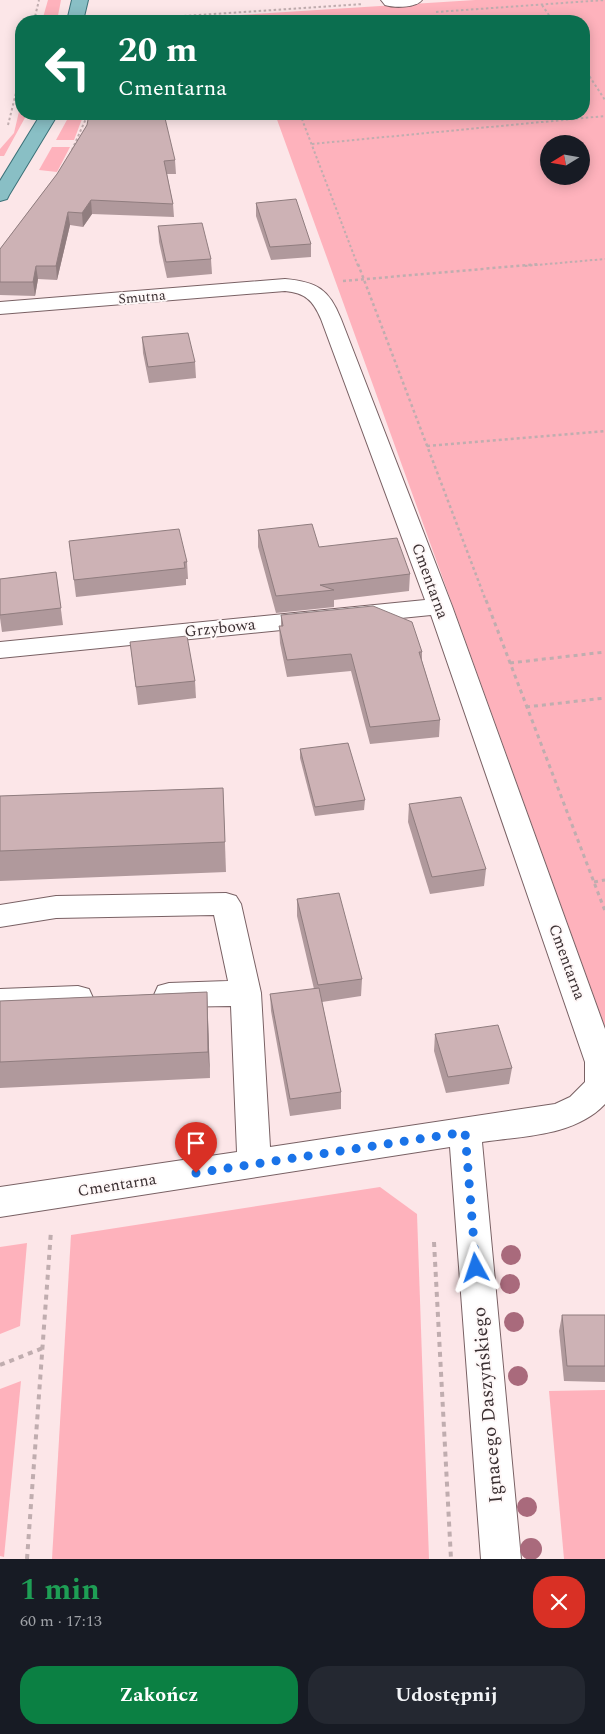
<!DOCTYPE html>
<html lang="pl">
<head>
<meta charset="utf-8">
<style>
	:root { --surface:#171b24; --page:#242831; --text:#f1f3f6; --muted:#9ea1a6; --accent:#0b8043 }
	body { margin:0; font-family:Spectral,serif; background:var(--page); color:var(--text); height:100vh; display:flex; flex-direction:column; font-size:19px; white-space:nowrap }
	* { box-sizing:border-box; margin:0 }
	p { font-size:16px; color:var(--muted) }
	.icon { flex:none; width:28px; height:28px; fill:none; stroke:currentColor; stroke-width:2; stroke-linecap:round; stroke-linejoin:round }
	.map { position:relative; height:1559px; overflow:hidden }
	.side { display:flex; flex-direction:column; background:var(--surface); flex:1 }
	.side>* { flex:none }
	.guide { position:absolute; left:15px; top:15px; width:575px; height:105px; border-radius:20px; box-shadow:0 2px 12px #0003; background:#0b6e4f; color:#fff; overflow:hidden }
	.needle { width:32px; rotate:259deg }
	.fabs { position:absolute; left:540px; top:135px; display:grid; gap:10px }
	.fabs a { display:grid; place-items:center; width:50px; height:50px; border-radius:50%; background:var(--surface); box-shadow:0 2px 12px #0003; font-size:25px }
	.pin { position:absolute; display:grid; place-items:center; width:42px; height:42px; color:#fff; margin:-51px -21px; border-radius:50% 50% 50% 0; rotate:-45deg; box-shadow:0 0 5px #0007 }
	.pin .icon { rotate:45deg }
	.me { position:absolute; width:55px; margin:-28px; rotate:355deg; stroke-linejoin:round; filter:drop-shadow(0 0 4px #0008) }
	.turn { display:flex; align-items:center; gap:18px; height:105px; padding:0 20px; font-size:22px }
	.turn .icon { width:65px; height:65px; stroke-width:2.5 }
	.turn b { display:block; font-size:35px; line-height:42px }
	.round { display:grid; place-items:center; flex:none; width:52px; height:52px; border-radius:20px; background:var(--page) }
	.headline { display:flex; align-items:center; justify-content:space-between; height:85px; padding:0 20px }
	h1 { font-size:30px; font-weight:700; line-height:38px; color:#1e9e55 }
	.primary-button { display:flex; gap:10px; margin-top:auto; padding:10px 20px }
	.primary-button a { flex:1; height:58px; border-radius:20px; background:var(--accent); color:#fff; font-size:20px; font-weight:700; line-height:58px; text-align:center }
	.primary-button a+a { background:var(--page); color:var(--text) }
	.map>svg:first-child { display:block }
</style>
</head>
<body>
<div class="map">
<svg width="605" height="1559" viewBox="0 0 605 1559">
	<rect width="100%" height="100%" fill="#fce6e8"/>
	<g fill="#feb2bc" fill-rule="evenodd">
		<path d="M48,0H61L57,21H42Z"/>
		<path d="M475,0H605V1027L275,114H584V21H242L240,15ZM549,144H581V176H549Z"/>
		<path d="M21,103V114H27L4,156H0V149L14,133Z"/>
		<path d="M68,118L82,119L74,140H56Z"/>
		<path d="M52,147H70L57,172L39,170Z"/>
		<path d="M380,1187L417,1214L429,1559H52L71,1235Z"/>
		<path d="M27,1243L20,1326L0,1334V1247Z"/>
		<path d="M21,1381L4,1557L0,1556V1389Z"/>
		<path d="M605,1390V1559H564L549,1391Z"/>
	</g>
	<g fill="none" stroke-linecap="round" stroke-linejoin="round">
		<g stroke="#796164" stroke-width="2">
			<g id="minor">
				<path d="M381,0H422C416,8 394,8 385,5Z"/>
				<path d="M285,279C317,282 329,289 341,319L452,606L605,1029V1104C575,1136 523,1136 482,1142L521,1559H481L450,1147L0,1217V1187L237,1152L231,1006L169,1007L158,1004L154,995L158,986L169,983L228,981L214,915L56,918L0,927V905L56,896L226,893L236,896L241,904L261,993L270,1147L555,1104L570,1097L585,1082V1062L431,615L0,658V642L425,600L321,319C313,300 305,293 285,291L0,314V302Z"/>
				<path d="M78,986L89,989L93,998L89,1007L78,1010L0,1013V989Z"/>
			</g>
		</g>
		<g stroke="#3b7178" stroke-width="2">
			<g id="major">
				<path d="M72,0H88L83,21H67Z"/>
				<path d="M41,114H58L9,195L7,199L0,201V181Z"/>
			</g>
		</g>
		<g stroke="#c0adaf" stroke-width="2" stroke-dasharray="2.5 2.5" stroke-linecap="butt">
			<path d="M542,5L553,21"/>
			<path d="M436,12L605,0"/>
			<path d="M34,21L39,0"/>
			<path d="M109,21L363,4"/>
			<path d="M288,21L367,16"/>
			<path d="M584,68L605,100"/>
			<path d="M300,114L358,266"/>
			<path d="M8,125L21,73"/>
			<path d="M312,144L605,116"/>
			<path d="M72,150L88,114"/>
			<path d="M525,266L605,259"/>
		</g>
		<g stroke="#c0adaf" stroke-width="2.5" stroke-dasharray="3 3" stroke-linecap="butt">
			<path d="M358,264L486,601"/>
			<path d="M343,281L540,264"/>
			<path d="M427,446L605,431"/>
		</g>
		<g stroke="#c0adaf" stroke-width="3" stroke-dasharray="4 4" stroke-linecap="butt">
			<path d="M486,600L605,911"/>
			<path d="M510,663L605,652"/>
			<path d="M526,707L605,698"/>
			<path d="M594,882L605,880"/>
		</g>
		<g stroke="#c0adaf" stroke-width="4" stroke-dasharray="5 5" stroke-linecap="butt">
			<path d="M434,1242L451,1559"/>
			<path d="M0,1365L43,1348"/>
			<path d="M27,1559L51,1231"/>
		</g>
		<use href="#minor" fill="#fff" fill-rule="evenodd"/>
		<use href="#major" fill="#89bfc5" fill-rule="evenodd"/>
	</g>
	<g fill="#a96a7c">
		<circle cx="511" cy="1255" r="10"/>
		<circle cx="510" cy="1284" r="10"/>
		<circle cx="514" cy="1322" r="10"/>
		<circle cx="518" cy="1376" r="10"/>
		<circle cx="527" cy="1507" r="10"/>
		<circle cx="531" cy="1549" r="11"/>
	</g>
	<g fill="#b0999c">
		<path d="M87,125L175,160L176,174H167L173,204L174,217L92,214L83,227L70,225L57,280L38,279L35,296L0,295V249L57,174Z"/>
		<path d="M256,203L311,244V257L271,260L256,216Z"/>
		<path d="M158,226L211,259L212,274L167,278L159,242Z"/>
		<path d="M142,337L195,362L196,378L149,383L143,353Z"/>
		<path d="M258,530L410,574L409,591L334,600V607L276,613L258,547Z"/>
		<path d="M69,541L187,562L188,579H186V585L76,597Z"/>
		<path d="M56,572L63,625L2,632L0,618V579Z"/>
		<path d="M281,615L422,652V661L440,720L439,737L370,744L351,671L287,677L280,643L279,626H281Z"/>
		<path d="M130,642L195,681L196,698L138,705Z"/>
		<path d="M300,749L365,800L364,810L315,816L300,758Z"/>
		<path d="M223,788L226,872L0,881V796Z"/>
		<path d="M409,804L486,869L484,886L430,894L408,822Z"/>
		<path d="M297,899L362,979L361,996L322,1002L341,1092V1109L290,1116L271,1011L270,994L314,989L297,916Z"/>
		<path d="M207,992L210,1078L0,1088V1001Z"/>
		<path d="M435,1034L512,1068L509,1084L446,1093L434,1051Z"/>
		<path d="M562,1315H605V1382L564,1381L559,1331Z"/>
	</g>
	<g fill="#907d7f">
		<path d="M91,200L92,214L83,227L82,213Z"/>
		<path d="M68,212L70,225L57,280L56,266Z"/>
		<path d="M36,266L38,279L35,296L33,282Z"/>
		<path d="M207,992L208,1018L210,1078L208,1052Z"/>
	</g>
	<g fill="#cdb2b5" stroke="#907d7f">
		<path d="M89,114H164L175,160L164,161L173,204L91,200L82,213L68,212L56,266H36L33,282H0V249L57,174L87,125Z"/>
		<path d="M296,199L311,244L270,247L256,203Z"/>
		<path d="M202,223L211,259L166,262L158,226Z"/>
		<path d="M188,333L195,362L148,367L142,337Z"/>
		<path d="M312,524L319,547L397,538L410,574L320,585L334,590L276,596L258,530Z"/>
		<path d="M179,529L187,562H184L185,568L74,580L69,541Z"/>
		<path d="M56,572L61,608L0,615V579Z"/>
		<path d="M373,606L412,622L422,652H419L440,720L370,727L351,654L287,660L279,626H283L281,615Z"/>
		<path d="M187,636L195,681L136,687L130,642Z"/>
		<path d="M348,743L365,800L315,807L300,749Z"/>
		<path d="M223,788L225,842L0,851V796Z"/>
		<path d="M461,797L486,869L432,877L409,804Z"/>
		<path d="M339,893L362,979L318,985L297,899Z"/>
		<path d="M319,988L341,1092L290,1099L270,994Z"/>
		<path d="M207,992L208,1052L0,1062V1001Z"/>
		<path d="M498,1025L512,1068L448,1077L435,1034Z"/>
		<path d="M562,1315H605V1366H567Z"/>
	</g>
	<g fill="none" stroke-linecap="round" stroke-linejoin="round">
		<path stroke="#1a73e8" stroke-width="9" stroke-dasharray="0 16.2" d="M196,1173L465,1132L476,1268"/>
	</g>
	<g text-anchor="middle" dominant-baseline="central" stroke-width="4" stroke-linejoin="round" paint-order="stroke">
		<g font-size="14" fill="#3a2f31" stroke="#fef8f8">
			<text transform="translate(142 297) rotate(-5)">Smutna</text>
		</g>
		<g font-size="16" fill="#3a2f31" stroke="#fef8f8">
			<text transform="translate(430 581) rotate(70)">Cmentarna</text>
			<text transform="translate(220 628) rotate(-6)">Grzybowa</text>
			<text transform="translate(567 962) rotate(70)">Cmentarna</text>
			<text transform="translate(117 1185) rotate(-9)">Cmentarna</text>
		</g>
		<g font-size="19" fill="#3a2f31" stroke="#fef8f8">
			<text transform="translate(488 1405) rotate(-95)">Ignacego Daszyńskiego</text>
		</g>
	</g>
</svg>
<div class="fabs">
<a><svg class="needle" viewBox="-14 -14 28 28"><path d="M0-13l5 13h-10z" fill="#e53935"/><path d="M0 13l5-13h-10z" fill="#9ea1a6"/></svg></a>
</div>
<div class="pin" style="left:196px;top:1173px;background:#d93025"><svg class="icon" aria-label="arrive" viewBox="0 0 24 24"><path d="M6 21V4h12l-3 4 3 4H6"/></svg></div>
<svg class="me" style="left:476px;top:1268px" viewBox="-20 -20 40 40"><path d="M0-17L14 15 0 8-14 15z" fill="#1a73e8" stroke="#fff" stroke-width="4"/></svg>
<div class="guide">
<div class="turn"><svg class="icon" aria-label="left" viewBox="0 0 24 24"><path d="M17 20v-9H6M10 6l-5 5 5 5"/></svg><div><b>20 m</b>Cmentarna</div></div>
</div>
</div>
<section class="side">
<div class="headline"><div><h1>1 min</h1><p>60 m · 17:13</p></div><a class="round" style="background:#d93025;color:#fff"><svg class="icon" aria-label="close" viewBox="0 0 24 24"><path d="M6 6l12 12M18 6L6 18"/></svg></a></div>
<div class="primary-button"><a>Zakończ</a><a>Udostępnij</a></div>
</section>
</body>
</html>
